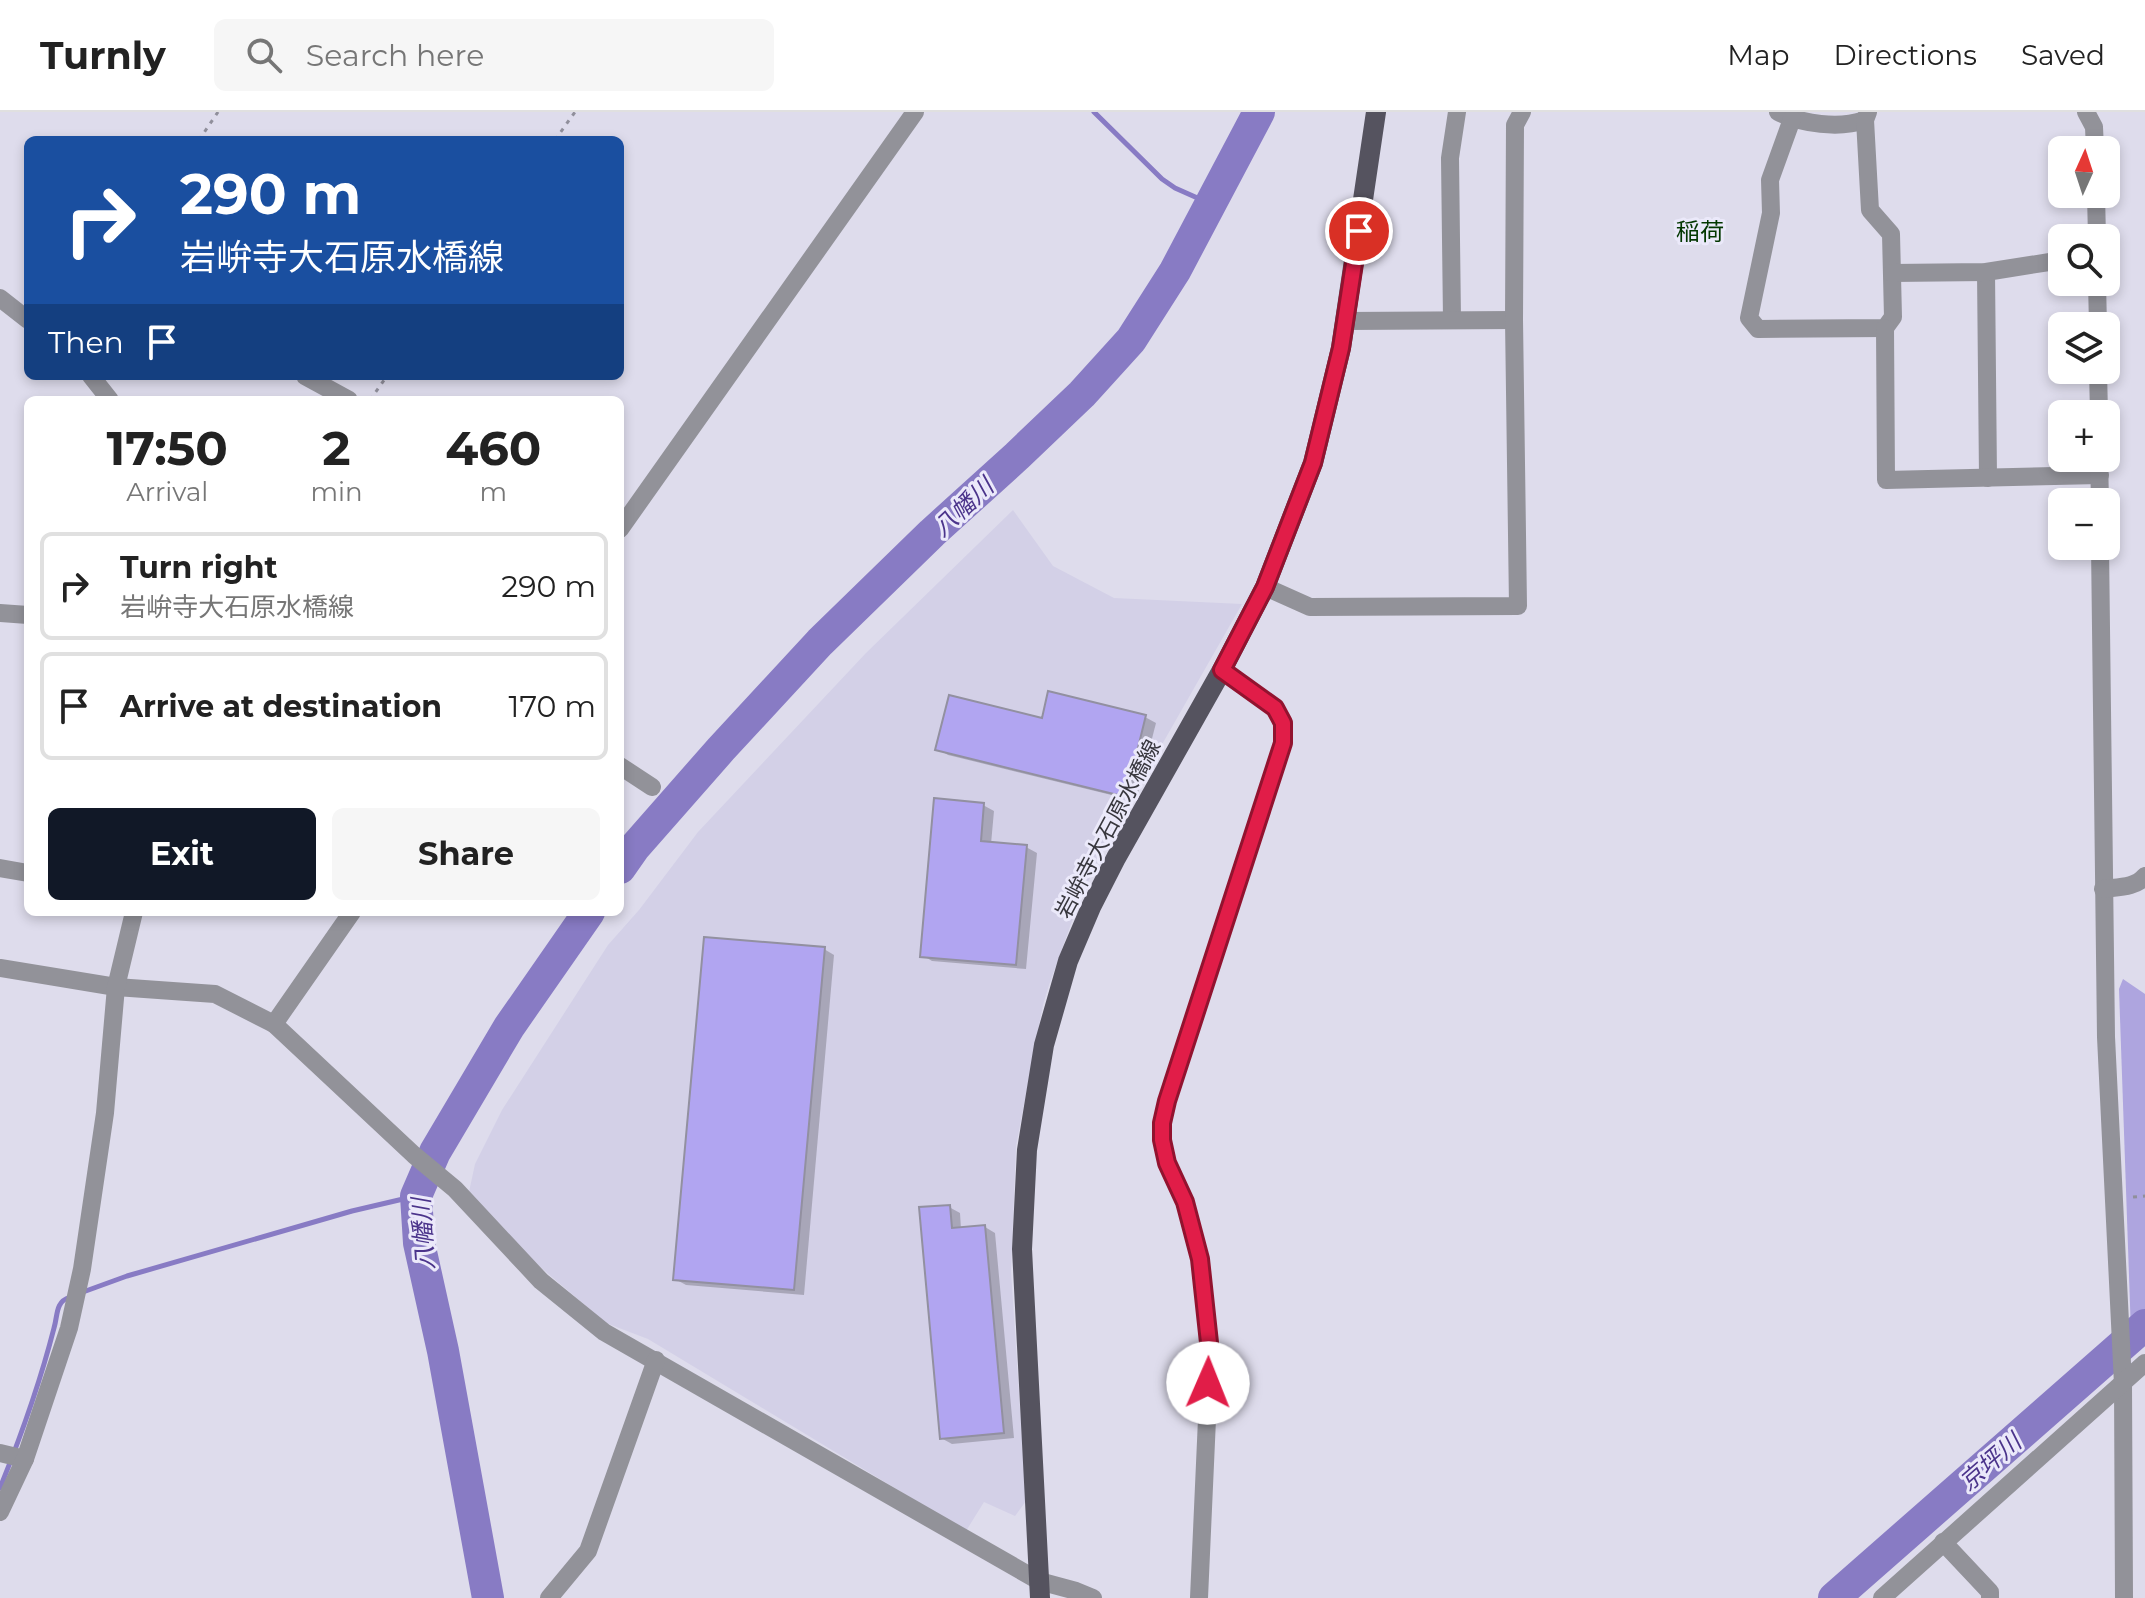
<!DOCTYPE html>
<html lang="en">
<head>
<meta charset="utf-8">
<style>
	:root { --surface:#fff; --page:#f6f6f6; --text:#222; --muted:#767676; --line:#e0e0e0; --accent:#111827 }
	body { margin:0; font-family:Montserrat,"Noto Sans JP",sans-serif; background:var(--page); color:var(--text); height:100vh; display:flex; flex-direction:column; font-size:30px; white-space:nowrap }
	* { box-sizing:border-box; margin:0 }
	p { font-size:26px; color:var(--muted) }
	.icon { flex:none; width:44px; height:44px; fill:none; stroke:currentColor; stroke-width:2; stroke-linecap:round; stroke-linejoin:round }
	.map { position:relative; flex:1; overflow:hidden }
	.side { position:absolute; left:24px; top:284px; width:600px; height:520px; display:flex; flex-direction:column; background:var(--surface); border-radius:12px; box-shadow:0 4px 12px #0003 }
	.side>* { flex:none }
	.hud { position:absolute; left:24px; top:24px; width:600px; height:244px; border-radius:12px; box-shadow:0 4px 12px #0003; background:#1a4fa0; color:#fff; overflow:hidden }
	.needle { width:52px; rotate:3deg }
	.tools { position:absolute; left:2048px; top:24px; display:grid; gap:16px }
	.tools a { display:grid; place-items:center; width:72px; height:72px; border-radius:12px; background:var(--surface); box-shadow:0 4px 12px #0003; font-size:40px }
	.pin { position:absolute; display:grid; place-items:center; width:68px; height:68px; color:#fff; margin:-34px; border:4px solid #fff; border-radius:50%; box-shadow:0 2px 8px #0007 }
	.me { position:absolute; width:88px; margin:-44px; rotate:1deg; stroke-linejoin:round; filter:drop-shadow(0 0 6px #0008) }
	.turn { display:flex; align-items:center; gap:28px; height:168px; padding:0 24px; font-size:36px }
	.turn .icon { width:104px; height:104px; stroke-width:2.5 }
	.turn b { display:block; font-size:56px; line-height:68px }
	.then { display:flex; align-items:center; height:76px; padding:0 24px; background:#0003; gap:16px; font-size:30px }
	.eta { display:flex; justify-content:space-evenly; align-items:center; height:136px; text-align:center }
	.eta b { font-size:48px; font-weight:700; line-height:56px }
	.primary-button { display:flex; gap:16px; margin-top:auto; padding:16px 24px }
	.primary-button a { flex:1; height:92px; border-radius:12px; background:var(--accent); color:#fff; font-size:32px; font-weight:700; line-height:92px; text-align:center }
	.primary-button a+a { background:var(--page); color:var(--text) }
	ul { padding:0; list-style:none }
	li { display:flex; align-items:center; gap:24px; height:108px; margin:0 16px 12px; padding:0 8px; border:4px solid var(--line); border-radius:12px }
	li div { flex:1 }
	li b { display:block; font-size:30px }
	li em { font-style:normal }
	header { display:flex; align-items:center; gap:48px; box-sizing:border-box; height:112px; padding:0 40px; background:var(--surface); border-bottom:2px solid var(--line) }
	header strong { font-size:38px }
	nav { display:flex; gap:44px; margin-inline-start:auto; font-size:28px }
	.search { width:560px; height:72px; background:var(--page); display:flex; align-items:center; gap:20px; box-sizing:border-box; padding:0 28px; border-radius:12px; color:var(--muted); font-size:30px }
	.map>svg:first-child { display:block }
</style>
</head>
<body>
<header>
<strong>Turnly</strong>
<div class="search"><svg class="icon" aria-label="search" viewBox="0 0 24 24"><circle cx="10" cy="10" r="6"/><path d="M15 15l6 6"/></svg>Search here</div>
<nav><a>Map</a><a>Directions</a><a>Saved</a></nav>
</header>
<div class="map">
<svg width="2145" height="1486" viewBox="0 0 2145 1486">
	<rect width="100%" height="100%" fill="#dedcec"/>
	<path fill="#d3d0e7" d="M1013,398L1053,454L1114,486L1242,492L1107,729L1080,787L1049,873L1043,893L1016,1034L1011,1159L1026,1389L1015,1404L984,1390L966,1419L648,1227L606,1211L539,1154L469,1080L475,1052L502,998L608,833L639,798L698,720L866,541Z"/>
	<path fill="#aea5df" d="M2123,867L2145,882V1206L2131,1221L2119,877Z"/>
	<g fill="#0003">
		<path d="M1145,605L1156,611L1136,689L948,643L938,637L1043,608Z"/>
		<path d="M983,693L994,699L991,732L1026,735L1037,741L1026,857L932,849L922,843Z"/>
		<path d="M824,837L834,843L804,1183L686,1173L675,1167Z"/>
		<path d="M949,1095L960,1101L961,1117L985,1115L995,1121L1014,1326L952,1332L941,1326Z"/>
	</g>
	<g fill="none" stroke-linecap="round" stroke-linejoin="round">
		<g stroke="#887bc4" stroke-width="5">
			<path d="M1094,0L1162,67L1175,76L1211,92"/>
			<path d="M83,1180L127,1164L352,1099L416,1084"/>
			<path d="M0,1376C21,1324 40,1271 54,1216C58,1203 55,1190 70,1185"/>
		</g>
		<g stroke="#887bc4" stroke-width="32">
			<path d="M620,756L634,736L721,637L820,530L932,421L1017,344L1082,282L1131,228L1175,159L1259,0"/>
			<path d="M488,1486L443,1239L419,1131L416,1084L435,1040L509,915L589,800"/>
			<path d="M1834,1486L2145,1213"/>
		</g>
	</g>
	<g fill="#b1a5f1" stroke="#9290a0" stroke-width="2">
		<path d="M1048,579L1146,603L1126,685L935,638L949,583L1042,606Z"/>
		<path d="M934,686L984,691L981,729L1027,733L1016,853L920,845Z"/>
		<path d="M704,825L825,835L794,1178L673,1168Z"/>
		<path d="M950,1093L952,1116L985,1113L1004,1321L940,1327L919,1095Z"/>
	</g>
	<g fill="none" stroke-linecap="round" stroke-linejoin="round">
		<g stroke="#908f9b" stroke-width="3" stroke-dasharray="4 6" stroke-linecap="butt">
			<path d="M199,28L218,0"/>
			<path d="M555,28L575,0"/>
			<path d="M370,288L387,264"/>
			<path d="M2133,1085L2145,1084"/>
		</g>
		<g stroke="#929299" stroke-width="18">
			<path d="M1778,0C1802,12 1839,17 1865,8"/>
			<path d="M2086,0L2094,15L2095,38"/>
			<path d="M1792,7L1770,68L1771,101L1749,206L1758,217L1885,216L1893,205L1891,122L1870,98L1865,8L1868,0"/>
			<path d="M2096,82L2097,126"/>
			<path d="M1986,160L1988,366"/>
			<path d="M1892,161L1986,160L2062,148"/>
			<path d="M2097,170L2098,214"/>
			<path d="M0,186L28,208"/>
			<path d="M1452,208L1450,46L1457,0"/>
			<path d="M1346,209L1514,208"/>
			<path d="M1885,216L1886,368L2100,363"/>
			<path d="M2098,258L2099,302"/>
			<path d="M91,264L110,288"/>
			<path d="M305,264L349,288"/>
			<path d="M2099,346L2100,390"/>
			<path d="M620,417L915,0"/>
			<path d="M2100,434L2106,925L2123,1272L2124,1486"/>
			<path d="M1265,475L1310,495L1518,494L1514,208L1515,13L1522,0"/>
			<path d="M0,501L28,503"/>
			<path d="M620,654L652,675"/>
			<path d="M0,756L28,761"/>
			<path d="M2103,777C2117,775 2136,776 2145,764"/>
			<path d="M0,856L116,875L215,882L274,912L414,1043L455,1077L541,1169L604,1220L1039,1469L1076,1479L1093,1486"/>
			<path d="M274,912L352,800"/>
			<path d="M0,1341L25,1347"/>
			<path d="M0,1400L25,1347L69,1216L82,1157L105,1001L116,875L134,800"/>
			<path d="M1943,1430L1990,1480V1486"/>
			<path d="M549,1486L588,1439L656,1248"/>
			<path d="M1199,1486L1210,1240L1200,1147L1185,1090L1167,1051L1162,1028V1011L1167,989L1283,631V611L1275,596L1222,558"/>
			<path d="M1882,1486L2145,1251"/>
		</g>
		<path stroke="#55535f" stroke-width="20" d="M1040,1486L1022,1137L1027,1038L1044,933L1068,849L1091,795L1116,746L1222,558L1265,475L1313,351L1341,236L1376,0"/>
	</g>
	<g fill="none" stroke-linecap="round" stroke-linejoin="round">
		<g stroke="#92132f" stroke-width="20">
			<path id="route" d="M1208,1271L1210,1240L1200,1147L1185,1090L1167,1051L1162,1028V1011L1167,989L1283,631V611L1275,596L1222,558L1265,475L1313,351L1341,236L1359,119"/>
		</g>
		<use href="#route" stroke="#e11d48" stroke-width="14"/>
	</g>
	<g text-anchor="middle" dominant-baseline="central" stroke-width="6" stroke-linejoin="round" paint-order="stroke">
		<g font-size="22" fill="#38373e" stroke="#ebe9fa">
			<text transform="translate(1108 717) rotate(-62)">岩峅寺大石原水橋線</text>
		</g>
		<g font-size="24" fill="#033700" stroke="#ebe9fa">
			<text x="1700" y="119">稲荷</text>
		</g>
		<g font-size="24" font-style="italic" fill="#4b348b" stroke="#ebe9fa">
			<text transform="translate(963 395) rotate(-43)">八幡川</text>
			<text transform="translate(423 1122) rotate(-94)">八幡川</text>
			<text transform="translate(1990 1350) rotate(-41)">京坪川</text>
		</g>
	</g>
</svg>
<div class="tools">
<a><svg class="needle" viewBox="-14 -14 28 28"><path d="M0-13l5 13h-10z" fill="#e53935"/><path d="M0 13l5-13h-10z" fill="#767676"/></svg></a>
<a><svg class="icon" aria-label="search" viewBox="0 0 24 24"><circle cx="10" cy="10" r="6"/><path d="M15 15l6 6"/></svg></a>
<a><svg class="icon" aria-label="layers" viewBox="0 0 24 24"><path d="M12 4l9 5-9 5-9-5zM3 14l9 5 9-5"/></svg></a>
<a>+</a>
<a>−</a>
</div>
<div class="pin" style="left:1359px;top:119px;background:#d93025"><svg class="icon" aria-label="arrive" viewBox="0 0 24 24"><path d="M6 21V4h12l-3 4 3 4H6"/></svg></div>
<svg class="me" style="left:1208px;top:1271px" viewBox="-20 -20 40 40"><circle r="19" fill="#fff"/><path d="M0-13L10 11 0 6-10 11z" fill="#e11d48"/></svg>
<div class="hud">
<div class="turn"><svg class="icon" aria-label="right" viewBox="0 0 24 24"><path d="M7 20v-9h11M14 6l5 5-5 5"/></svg><div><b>290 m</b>岩峅寺大石原水橋線</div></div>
<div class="then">Then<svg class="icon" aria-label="arrive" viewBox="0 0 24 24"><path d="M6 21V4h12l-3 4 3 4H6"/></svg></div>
</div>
<section class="side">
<div class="eta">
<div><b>17:50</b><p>Arrival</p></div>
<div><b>2</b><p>min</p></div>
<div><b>460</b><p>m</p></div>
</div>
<ul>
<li><svg class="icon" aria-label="right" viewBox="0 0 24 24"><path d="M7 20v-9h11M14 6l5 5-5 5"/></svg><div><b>Turn right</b><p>岩峅寺大石原水橋線</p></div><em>290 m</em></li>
<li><svg class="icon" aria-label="arrive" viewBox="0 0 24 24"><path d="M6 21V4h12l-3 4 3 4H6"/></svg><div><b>Arrive at destination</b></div><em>170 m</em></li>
</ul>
<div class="primary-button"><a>Exit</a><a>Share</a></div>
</section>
</div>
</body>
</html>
